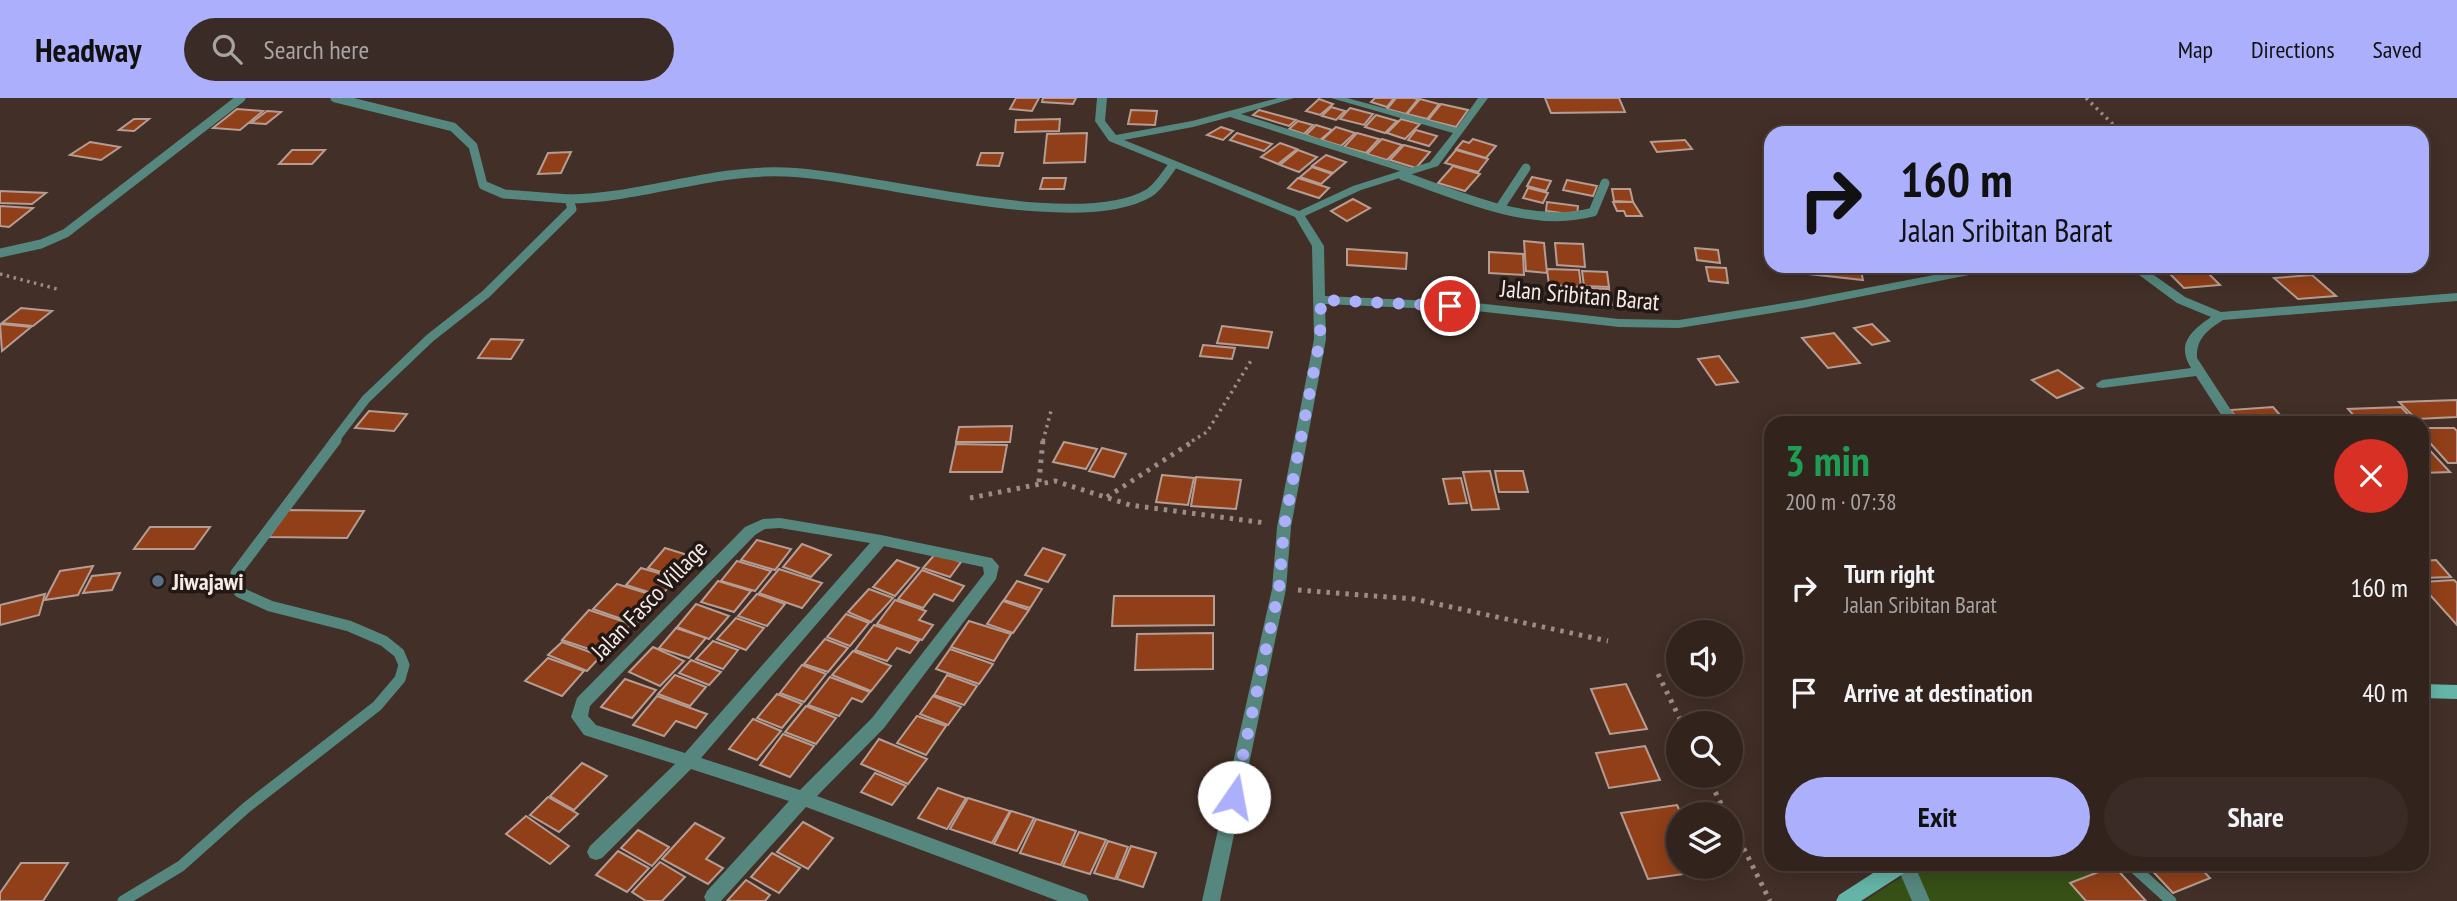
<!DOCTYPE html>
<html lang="en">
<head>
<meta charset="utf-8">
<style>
	:root { --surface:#32231d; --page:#3a2b26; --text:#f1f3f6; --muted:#a8a4a4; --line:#4d403b; --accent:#acaffb }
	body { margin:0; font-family:"PT Sans Narrow",sans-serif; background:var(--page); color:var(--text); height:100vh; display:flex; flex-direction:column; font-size:26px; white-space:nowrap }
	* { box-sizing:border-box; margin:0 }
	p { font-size:23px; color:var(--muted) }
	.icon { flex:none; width:38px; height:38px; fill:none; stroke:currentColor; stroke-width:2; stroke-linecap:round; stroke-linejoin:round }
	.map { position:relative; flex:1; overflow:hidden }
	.details { position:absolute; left:1764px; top:318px; width:665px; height:455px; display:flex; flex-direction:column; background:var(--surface); border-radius:21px; box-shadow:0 4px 18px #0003,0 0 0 2px var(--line) }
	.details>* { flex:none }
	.banner { position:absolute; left:1764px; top:28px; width:665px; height:147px; border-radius:21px; box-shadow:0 4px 18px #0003,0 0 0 2px var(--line); background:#acaffb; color:#111; overflow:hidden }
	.controls { position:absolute; left:1666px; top:522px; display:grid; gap:14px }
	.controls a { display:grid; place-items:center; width:77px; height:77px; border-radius:50%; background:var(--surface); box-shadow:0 4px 18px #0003,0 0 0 2px var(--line); font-size:35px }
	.pin { position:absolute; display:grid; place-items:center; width:60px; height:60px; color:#fff; margin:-30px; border:4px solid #fff; border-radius:50%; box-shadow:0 2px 7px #0007 }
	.me { position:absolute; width:77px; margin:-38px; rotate:12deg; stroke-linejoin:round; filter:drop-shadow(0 0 5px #0008) }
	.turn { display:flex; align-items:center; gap:24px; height:147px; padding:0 21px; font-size:32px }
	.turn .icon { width:91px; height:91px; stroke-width:2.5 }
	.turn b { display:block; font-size:49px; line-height:60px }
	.round { display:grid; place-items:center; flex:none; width:74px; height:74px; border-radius:37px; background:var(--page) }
	.headline { display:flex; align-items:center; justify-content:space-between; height:119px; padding:0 21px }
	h1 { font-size:42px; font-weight:800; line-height:52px; color:#1e9e55 }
	.primary-button { display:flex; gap:14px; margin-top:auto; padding:14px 21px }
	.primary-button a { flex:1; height:80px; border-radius:42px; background:var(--accent); color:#111; font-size:28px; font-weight:800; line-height:80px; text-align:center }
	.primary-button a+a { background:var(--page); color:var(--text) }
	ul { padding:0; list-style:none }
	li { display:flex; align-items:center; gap:21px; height:105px; padding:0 21px }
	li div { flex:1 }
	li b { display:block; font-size:26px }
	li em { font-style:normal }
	header { display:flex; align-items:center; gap:42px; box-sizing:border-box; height:98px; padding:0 35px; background:var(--accent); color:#111 }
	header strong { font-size:33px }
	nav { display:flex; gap:38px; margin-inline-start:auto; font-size:24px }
	.search { width:490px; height:63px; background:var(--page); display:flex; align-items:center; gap:18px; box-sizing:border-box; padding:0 24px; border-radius:38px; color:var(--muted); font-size:26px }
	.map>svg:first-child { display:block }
</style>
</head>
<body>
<header>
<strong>Headway</strong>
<div class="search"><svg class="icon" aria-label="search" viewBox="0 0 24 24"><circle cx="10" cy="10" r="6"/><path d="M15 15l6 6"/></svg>Search here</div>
<nav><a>Map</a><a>Directions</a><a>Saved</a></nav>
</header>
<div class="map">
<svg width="2457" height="803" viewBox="0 0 2457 803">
	<rect width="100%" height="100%" fill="#422f27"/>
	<path fill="#365016" d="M1921,766L2093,767L2113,803H1865Z"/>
	<g fill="#903f18" stroke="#b59d93" stroke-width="2">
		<path d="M1016,0H1039L1032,13L1010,11Z"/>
		<path d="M1043,0H1076L1073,6L1042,4Z"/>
		<path d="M1375,0H1394L1387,9L1371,4Z"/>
		<path d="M1396,0H1413L1418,1L1406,16L1387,11Z"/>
		<path d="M1545,0H1619L1625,14L1551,15Z"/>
		<path d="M1319,1L1333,6L1320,17L1306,13Z"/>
		<path d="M1420,1L1439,6L1427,21L1407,16Z"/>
		<path d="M1441,6L1468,12L1456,29L1428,22Z"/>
		<path d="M1331,9L1345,13L1336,22L1322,18Z"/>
		<path d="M1350,10L1373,16L1364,27L1340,21Z"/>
		<path d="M237,11L263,13L240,32L213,30Z"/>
		<path d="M1131,12L1157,13L1155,27L1128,26Z"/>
		<path d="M1259,12L1296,22L1289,28L1253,17Z"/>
		<path d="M267,13L281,14L266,26L251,25Z"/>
		<path d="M1376,17L1397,23L1385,35L1365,29Z"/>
		<path d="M134,21H149L134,33L119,32Z"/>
		<path d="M1060,21L1059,33L1015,34L1016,22Z"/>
		<path d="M1401,21L1420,26L1405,41L1387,35Z"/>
		<path d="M1298,23L1313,27L1304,36L1289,31Z"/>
		<path d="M1316,27L1332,32L1320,42L1306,37Z"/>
		<path d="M1221,29L1233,33L1223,42L1207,37Z"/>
		<path d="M1336,29L1355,35L1341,48L1322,42Z"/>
		<path d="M1416,32L1437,38L1429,48L1408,42Z"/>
		<path d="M1087,35L1085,64L1044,65L1047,36Z"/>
		<path d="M1237,35L1272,46L1264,53L1230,42Z"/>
		<path d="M1357,35L1379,41L1366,55L1344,49Z"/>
		<path d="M1382,41L1402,47L1387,62L1367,56Z"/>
		<path d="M1473,41L1496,48L1486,60L1456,51L1463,43L1469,45Z"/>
		<path d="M1685,42L1692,51L1657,54L1651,44Z"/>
		<path d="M90,44L120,49L101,62L70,57Z"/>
		<path d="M1280,45L1297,51L1278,66L1261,59Z"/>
		<path d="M1404,47L1430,54L1416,70L1390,62Z"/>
		<path d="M292,52H325L312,66H279Z"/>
		<path d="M1298,52L1317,59L1299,74L1280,67Z"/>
		<path d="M1456,52L1488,61L1478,74L1445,65Z"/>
		<path d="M571,54L561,75L538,76L548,55Z"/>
		<path d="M981,55H1003L999,68L977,67Z"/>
		<path d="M1326,57L1346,64L1333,75L1312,68Z"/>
		<path d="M1453,68L1480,76L1465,93L1438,85Z"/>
		<path d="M1312,69L1332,76L1321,86L1300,79Z"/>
		<path d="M1532,79L1551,83L1546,93L1527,88Z"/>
		<path d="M1043,80H1066L1064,91H1040Z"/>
		<path d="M1298,80L1329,90L1319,100L1288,90Z"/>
		<path d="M1567,82L1597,88L1593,98L1563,92Z"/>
		<path d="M1528,90L1548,95L1543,105L1523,100Z"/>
		<path d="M1612,91H1630L1633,104L1614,103Z"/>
		<path d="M0,93L46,95L32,106L0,105Z"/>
		<path d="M1353,101L1370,110L1347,123L1331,113Z"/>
		<path d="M1547,104L1578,108L1577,117L1546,113Z"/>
		<path d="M1613,104H1633L1642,118H1626L1624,113H1617Z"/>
		<path d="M0,108L33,110L9,129L0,128Z"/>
		<path d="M1524,143L1544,145L1547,175L1526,173Z"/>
		<path d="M1555,145L1583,146L1585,169L1557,167Z"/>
		<path d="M1695,150L1718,152L1720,165L1697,162Z"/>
		<path d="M1347,151L1407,155L1406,171L1347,167Z"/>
		<path d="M1489,154L1523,156L1524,177L1489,175Z"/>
		<path d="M1807,168H1860L1863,182L1809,176Z"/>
		<path d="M2162,168H2201L2220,187L2184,190Z"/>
		<path d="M1706,169L1726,170L1728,185L1709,183Z"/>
		<path d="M1547,171L1579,172L1581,189L1549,187Z"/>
		<path d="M1582,173L1607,174L1609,189L1584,188Z"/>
		<path d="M2312,177L2336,198L2298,201L2274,180Z"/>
		<path d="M1551,188L1609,191L1612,207L1553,204Z"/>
		<path d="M21,210L52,213L33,228L2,225Z"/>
		<path d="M0,226L31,229L2,253Z"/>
		<path d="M1872,226L1889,243L1872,247L1854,230Z"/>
		<path d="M1222,228L1272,234L1268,250L1217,245Z"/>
		<path d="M1834,235L1860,265L1828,270L1802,240Z"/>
		<path d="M491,241L523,242L511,261L478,260Z"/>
		<path d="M1203,247L1235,250L1232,261L1200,258Z"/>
		<path d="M1719,258L1738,284L1716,287L1698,261Z"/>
		<path d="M2058,272L2083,290L2057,300L2032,282Z"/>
		<path d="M2457,302V319L2416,321L2399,304Z"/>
		<path d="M2273,309L2288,326H2242L2230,312Z"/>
		<path d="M2401,309L2417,326H2361L2348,311Z"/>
		<path d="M369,313L407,316L394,333L355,330Z"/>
		<path d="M1012,328L1010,344H956L959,329Z"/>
		<path d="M2422,330H2454L2457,333V365H2448L2422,336Z"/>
		<path d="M1064,344L1097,351L1086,371L1053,364Z"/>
		<path d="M956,346L1007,347L1002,374H950Z"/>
		<path d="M2422,346H2424L2450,374L2422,375Z"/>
		<path d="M1102,350L1126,356L1114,379L1089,373Z"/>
		<path d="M1490,373L1499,411L1472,412L1463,374Z"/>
		<path d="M1495,373H1523L1528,394H1499Z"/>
		<path d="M1162,377L1194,380L1188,407L1156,404Z"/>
		<path d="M1196,379L1241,382L1236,411L1191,408Z"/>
		<path d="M1461,380L1467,405L1449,406L1443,381Z"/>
		<path d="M288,412L364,413L347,440L269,439Z"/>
		<path d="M150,429H210L194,451H134Z"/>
		<path d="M757,442L791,451L775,472L741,462Z"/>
		<path d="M802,446L831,457L811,479L783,469Z"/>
		<path d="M665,450L694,459L677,479L648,470Z"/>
		<path d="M1043,450L1065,457L1048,484L1025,477Z"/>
		<path d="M936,455L961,464L950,479L923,470Z"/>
		<path d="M897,462L919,470L895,498L873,489Z"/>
		<path d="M2436,462L2451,479L2422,480V463Z"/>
		<path d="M737,463L771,473L755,493L721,483Z"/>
		<path d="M93,468L78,497L45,502L60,473Z"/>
		<path d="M641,470L676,480L661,498L626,487Z"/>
		<path d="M779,471L822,485L802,510L759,495Z"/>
		<path d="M922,472L964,488L953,503L934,496L923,510L898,501Z"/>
		<path d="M120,475L112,492L83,495L92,478Z"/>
		<path d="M2454,482L2457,485V527L2422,488V484Z"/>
		<path d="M718,483L751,493L734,514L701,504Z"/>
		<path d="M1017,483L1042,491L1030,510L1004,502Z"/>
		<path d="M617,486L659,499L636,526L593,511Z"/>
		<path d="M869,491L893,500L871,524L848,514Z"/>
		<path d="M45,496L39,517L0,527V507Z"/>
		<path d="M757,496L785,506L767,528L738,518Z"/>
		<path d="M1114,498H1214V527L1112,528Z"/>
		<path d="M895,502L926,513L919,522L933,527L922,542L877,526Z"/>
		<path d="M1003,503L1029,512L1013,535L987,526Z"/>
		<path d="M696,506L729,518L709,541L677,529Z"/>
		<path d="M589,512L631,526L616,543L607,540L595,553L562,542Z"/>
		<path d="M846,516L869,525L850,548L827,539Z"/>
		<path d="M736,520L764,530L746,552L717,541Z"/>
		<path d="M969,523L1011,536L994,563L951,549Z"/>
		<path d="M874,527L919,543L910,555L897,550L887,563L855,552Z"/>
		<path d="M676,530L706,540L689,560L659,550Z"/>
		<path d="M1213,535V571L1135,572L1137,536Z"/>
		<path d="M825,541L848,550L828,574L804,566Z"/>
		<path d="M713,543L738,552L723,571L696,561Z"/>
		<path d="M562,544L601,558L587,573L548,557Z"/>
		<path d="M653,549L684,563L660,588L629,574Z"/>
		<path d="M950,551L993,566L979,586L936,571Z"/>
		<path d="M853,553L891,568L871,593L832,577Z"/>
		<path d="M548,560L584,573L562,598L525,583Z"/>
		<path d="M691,562L721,574L709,587L679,575Z"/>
		<path d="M802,567L826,576L804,604L780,595Z"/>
		<path d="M675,577L706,589L690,608L658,596Z"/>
		<path d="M947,577L977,588L964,607L934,597Z"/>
		<path d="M830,579L870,594L862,604L852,600L839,618L808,607Z"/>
		<path d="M625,581L656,592L632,620L601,609Z"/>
		<path d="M1626,586L1647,631L1610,636L1591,591Z"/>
		<path d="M777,596L802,606L782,630L757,620Z"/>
		<path d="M657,598L707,616L696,630L676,623L664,638L633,627Z"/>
		<path d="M933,598L961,609L948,627L920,616Z"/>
		<path d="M806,608L836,620L816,646L785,634Z"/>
		<path d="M917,618L946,628L926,657L897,645Z"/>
		<path d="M753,621L781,633L757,662L729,651Z"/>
		<path d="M783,636L814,648L790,679L760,667Z"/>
		<path d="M879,641L927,661L908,686L861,666Z"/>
		<path d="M1645,648L1660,682L1609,690L1596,655Z"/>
		<path d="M582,665L607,678L574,712L550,698Z"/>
		<path d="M875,675L906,688L892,707L861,694Z"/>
		<path d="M938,690L966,700L947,731L918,720Z"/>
		<path d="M548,699L578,716L559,734L530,717Z"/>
		<path d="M968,700L1010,713L992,745L950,731Z"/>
		<path d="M1677,707L1681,716H1678V768H1704L1706,773L1648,781L1621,715Z"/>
		<path d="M1011,713L1034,720L1017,753L994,746Z"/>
		<path d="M526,718L569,748L550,766L506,736Z"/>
		<path d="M1036,721L1076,733L1061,767L1020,755Z"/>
		<path d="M803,724L833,740L808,771L777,754Z"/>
		<path d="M695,725L724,740L706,761L723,770L708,786L662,761Z"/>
		<path d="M638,732L669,749L652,768L621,750Z"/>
		<path d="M1079,734L1106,742L1090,776L1063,768Z"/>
		<path d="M1108,743L1128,749L1115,781L1094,775Z"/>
		<path d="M1131,748L1156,755L1143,789L1117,781Z"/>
		<path d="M618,753L649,770L627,794L596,777Z"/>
		<path d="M772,755L800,770L779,795L751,779Z"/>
		<path d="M660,764L685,779L662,803H646L632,794Z"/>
		<path d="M21,765H68L43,803H0V795Z"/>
		<path d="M2146,766H2197L2210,780L2173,795Z"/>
		<path d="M2114,768L2146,803H2086L2070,785Z"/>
		<path d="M746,782L770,797L765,803H727Z"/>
	</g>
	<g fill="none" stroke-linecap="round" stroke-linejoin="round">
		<g stroke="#9c8c85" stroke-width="3.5" stroke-dasharray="2.5 4.5" stroke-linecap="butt">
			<path d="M2086,0L2122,35"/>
			<path d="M0,176L61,192"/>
			<path d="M1043,343L1051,313"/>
			<path d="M1192,343L1207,334L1252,261"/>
		</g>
		<g stroke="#9c8c85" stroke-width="5" stroke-dasharray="3.5 6" stroke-linecap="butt">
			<path d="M1039,384L1043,342"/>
			<path d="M1107,399L1195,342"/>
			<path d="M970,400L1055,383L1130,407L1266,425"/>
			<path d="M1298,492L1414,501L1608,543"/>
			<path d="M1658,576L1682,625"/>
			<path d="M1707,677L1726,716"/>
			<path d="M1731,725L1770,803"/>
		</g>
		<g stroke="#56877e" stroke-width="9">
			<path d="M1403,78C1461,98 1531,131 1593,114L1605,85"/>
			<path d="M569,101C642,100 712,71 785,74C872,77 1077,138 1149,95C1159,89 1166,76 1173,67"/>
			<path d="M1501,108L1526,70"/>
			<path d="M0,155L41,146L66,135L241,0"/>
			<path d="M334,343L366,301L430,240L486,196L572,111L569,101L504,96L483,87L473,48L453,29L335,0"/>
		</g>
		<g stroke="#56877e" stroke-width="11">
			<path d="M2130,766L2171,803"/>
			<path d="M123,803L181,768L247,709L377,608L400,581L404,567L399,555L384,543L349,528L270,508L239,494L236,475L336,342"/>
		</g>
		<g fill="#56877e" fill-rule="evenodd">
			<path d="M1097,0H1107L1105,23L1116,37L1192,23L1278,0H1294L1241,16L1411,70L1430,64L1453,35L1331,0H1347L1457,30L1478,0H1488L1438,68L1361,92L1305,118L1324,148L1325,198L1476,205L1619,221L1679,222L1803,202L1981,168H2005L1999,171L1803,210L1679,230L1619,229L1476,213L1325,206L1326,241L1291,429L1286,491L1220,803H1202L1272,491L1277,429L1314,241L1312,148L1295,119L1109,43L1095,23ZM1230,19L1400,73L1353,88L1299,113L1124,42L1193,29Z"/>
			<path d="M2127,168H2141L2185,199L2221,214L2457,195V203L2223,222C2208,232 2196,240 2197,260L2240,326H2227L2196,278L2102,290L2097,289L2096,286L2102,282L2191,270C2176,246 2191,233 2211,219L2177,205Z"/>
			<path d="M780,420L881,437L987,459L992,460L999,468L996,481L884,630L817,698L1086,797L1089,803H1058L806,709L721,803H706L704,799L707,793L789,703L691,671L602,760L596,762L590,760L587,754L590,748L675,666L584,637L571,619L577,600L745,429L763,421ZM780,430L870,445L685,655L596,627L588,618L590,608L755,437L765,431ZM884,448L983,469L984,476L872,620L800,692L701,660Z"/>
			<path d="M1896,766H1914L1930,803H1912Z"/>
		</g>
		<g fill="#64b5a7" fill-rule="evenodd">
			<path d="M2422,586L2457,587V601L2422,600Z"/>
			<path d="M1887,766H1912L1909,772L1861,803H1836L1839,797Z"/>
		</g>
	</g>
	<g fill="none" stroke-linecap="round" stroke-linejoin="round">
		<path stroke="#acaffb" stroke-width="12" stroke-dasharray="0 21.6" d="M1234,699L1279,491L1284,429L1320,241L1321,202L1450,208"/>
	</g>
	<circle fill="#5c6f8a" stroke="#221916" stroke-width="2.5" cx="158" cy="483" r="7"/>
	<g text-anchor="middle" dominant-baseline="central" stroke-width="7" stroke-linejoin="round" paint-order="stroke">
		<g font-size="24" fill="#f7eae4" stroke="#221916">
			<text transform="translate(1580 197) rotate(5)">Jalan Sribitan Barat</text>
			<text transform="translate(649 502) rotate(-46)">Jalan Fasco Village</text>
		</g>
		<g font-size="24" font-weight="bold" fill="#f7eae4" stroke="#221916" text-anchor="start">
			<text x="172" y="483">Jiwajawi</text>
		</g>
	</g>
</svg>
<div class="controls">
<a><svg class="icon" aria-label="sound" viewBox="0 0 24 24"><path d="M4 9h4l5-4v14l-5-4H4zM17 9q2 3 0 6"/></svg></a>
<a><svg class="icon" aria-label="search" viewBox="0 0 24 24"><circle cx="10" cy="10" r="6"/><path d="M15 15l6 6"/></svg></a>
<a><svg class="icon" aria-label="layers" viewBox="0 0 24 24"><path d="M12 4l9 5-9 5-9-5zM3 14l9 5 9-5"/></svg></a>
</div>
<div class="pin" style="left:1450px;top:208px;background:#d93025"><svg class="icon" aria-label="arrive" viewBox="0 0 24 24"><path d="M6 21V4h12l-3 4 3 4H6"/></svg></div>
<svg class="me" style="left:1234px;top:699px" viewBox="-20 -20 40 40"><circle r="19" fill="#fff"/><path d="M0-13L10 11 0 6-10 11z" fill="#acaffb"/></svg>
<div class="banner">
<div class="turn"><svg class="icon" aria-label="right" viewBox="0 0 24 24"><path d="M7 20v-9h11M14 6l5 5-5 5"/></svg><div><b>160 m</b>Jalan Sribitan Barat</div></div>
</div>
<section class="details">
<div class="headline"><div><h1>3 min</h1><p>200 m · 07:38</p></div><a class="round" style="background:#d93025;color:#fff"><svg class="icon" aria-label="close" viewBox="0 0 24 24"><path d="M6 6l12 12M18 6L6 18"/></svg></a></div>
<ul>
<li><svg class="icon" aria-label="right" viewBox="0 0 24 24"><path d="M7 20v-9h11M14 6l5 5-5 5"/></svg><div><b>Turn right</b><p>Jalan Sribitan Barat</p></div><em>160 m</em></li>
<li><svg class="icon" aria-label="arrive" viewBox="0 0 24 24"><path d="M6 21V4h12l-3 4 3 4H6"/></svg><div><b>Arrive at destination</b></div><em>40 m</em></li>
</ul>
<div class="primary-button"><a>Exit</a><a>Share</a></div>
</section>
</div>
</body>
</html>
